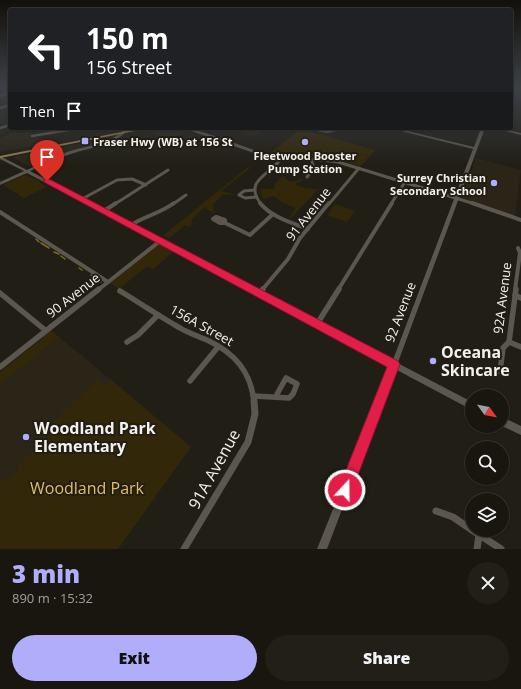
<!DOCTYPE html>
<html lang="en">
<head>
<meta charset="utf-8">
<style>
	:root { --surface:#191610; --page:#221f19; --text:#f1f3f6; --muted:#9f9f9f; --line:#373530; --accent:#b0aefa }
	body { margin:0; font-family:"Open Sans",sans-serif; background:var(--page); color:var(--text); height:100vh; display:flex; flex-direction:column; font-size:15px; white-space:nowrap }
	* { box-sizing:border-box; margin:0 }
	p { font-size:13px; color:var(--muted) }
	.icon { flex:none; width:22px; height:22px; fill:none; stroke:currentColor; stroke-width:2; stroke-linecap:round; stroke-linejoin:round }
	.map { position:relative; height:549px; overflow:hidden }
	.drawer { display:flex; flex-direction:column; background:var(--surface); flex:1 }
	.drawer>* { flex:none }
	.top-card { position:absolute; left:8px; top:8px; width:505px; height:122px; border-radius:4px; box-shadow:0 1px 3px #0004,0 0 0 1px var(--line); background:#202124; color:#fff; overflow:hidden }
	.needle { width:26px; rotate:123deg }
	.fabs { position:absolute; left:465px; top:389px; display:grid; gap:8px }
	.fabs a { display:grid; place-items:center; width:44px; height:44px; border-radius:50%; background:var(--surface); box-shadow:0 1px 3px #0004,0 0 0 1px var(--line); font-size:20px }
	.pin { position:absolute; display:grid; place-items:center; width:34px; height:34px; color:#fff; margin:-41px -17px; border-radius:50% 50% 50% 0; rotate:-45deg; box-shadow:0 0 4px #0007 }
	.pin .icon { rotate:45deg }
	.me { position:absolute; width:44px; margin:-22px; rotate:21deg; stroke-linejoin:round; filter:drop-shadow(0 0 3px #0008) }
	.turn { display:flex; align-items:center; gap:14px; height:84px; padding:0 12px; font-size:18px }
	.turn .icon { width:52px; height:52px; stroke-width:2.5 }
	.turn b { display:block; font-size:28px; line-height:34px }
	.then { display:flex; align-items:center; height:38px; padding:0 12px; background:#0003; gap:8px; font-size:15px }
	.round { display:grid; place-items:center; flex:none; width:42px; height:42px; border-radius:21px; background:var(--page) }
	.headline { display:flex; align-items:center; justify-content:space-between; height:68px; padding:0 12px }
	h1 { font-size:24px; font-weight:800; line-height:30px; color:var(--accent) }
	.primary-button { display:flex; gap:8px; margin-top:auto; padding:8px 12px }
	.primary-button a { flex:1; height:46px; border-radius:24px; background:var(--accent); color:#111; font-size:16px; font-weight:800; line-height:46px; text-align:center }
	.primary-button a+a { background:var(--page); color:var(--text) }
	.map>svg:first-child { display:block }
</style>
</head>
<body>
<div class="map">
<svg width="521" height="549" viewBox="0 0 521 549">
	<rect width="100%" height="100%" fill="#211e16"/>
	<g fill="#2a2517">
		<path d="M157,128H202L197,131L194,129L187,131L170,139L145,130Z"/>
		<path d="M227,128H266L254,136Z"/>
		<path d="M16,132L31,133L32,134L28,137L29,138L37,137L52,143L0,152V138Z"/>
		<path d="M103,139V142L51,157L32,166H28L15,159V157L18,156Z"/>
		<path d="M476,158L521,170L515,216L461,199Z"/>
		<path d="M59,337L110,379L0,489V385Z"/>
	</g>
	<g fill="#322809">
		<path d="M301,129L375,150L361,166L329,158H287L268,155Z"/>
		<path d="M248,167L250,168L221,191L235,194L222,195L213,204V210L216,212L213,213L204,207L192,219L191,227L185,225L169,238L164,235Z"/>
		<path d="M25,175L37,180L46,187L24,198L3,185Z"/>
		<path d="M283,176L290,182L301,179L304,180L295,184L304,188L318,189L291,218L289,217L296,208L285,204L274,196L263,199L260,189H274L275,184Z"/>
		<path d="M335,204L355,211L347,222L327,215Z"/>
		<path d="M162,244L174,251L153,269L147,266L119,289L110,283L158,245Z"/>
		<path d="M49,329L59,337L0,385V372L43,338V337Z"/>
		<path d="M98,379L104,385L110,379L191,447L118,549H0V484L7,477L10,479L19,470L17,467L34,450L36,453L52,437L45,430Z"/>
	</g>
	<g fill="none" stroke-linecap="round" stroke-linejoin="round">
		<g stroke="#816923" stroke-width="1.5">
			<path d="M36,239L39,242"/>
			<path d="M41,243L49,248"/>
			<path d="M54,252L59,254"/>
			<path d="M61,256L65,259"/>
			<path d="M79,268L82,270"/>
			<path d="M91,275L101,282"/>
		</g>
		<g stroke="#5b574e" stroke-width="2.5">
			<path d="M0,96L10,93"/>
			<path d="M0,108L10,105"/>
			<path d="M0,128L10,125"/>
			<path d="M186,128L216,138"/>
			<path d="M32,136L80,128"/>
		</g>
		<g stroke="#5b574e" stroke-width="3">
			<path d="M213,137L275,159L322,160L338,162L475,204"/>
			<path d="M307,177L314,168L311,159"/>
			<path d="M255,190L244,191L239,195L245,198L256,197"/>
			<path d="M82,199L117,180L132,179L146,185"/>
			<path d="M115,204L168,170"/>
			<path d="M173,204L186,195"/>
			<path d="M261,204C243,181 269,175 280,160"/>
			<path d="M329,204L359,168"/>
			<path d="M391,204L405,182"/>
		</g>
		<g stroke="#5b574e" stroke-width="4">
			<path d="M260,203C271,217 292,223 308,229"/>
			<path d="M472,203L521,220"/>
			<path d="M104,211L116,203"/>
			<path d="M0,212L108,282"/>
			<path d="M216,217L225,220V223H220L213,219Z"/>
			<path d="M225,223L250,235L273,214"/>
			<path d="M131,225C145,216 161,213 174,203"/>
			<path d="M98,290L160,241"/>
			<path d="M262,290L288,259L300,238L329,203"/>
			<path d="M338,290L392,203"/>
			<path d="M515,290L520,253L518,248"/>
		</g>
		<g stroke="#5b574e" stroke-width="5.5">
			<path d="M120,291C140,303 159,316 180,328C188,333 198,336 207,340C235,353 251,372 254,402"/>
			<path d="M0,293L45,330"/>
			<path d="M260,293L263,289"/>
			<path d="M515,295L521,298"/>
			<path d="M317,324L339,289"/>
			<path d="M127,342L138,335L158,315"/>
			<path d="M509,342L521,347"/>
			<path d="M0,367L99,289"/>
			<path d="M500,372L503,348L509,342L516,289"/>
			<path d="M190,381L218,347"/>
			<path d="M254,396L289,398L293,394L297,384L286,378L276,396"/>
		</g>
		<g stroke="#5b574e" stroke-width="7">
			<path d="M436,511L453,517L472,530"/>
			<path d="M472,530L501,549"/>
			<path d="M184,549L248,442L255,414L254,401"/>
			<path d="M477,549L479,535"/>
		</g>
		<g fill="#5b574e" fill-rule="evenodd">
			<path d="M301,128C310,128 318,131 327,131C336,131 344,128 353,128L327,133Z"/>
			<path d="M389,128H395L474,147L481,128H485L397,365L327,549H317L391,365L473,149Z"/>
		</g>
		<g fill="#5b574e" fill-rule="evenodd">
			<path d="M126,128H130C114,146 95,146 74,153C59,157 44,165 30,171L472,402V410L27,173L0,185V182L24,171L0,159V156L27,170C41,163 55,156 70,151C90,145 111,144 126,128Z"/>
			<path d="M493,128H500L521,133V135Z"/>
			<path d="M502,417L521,426V435L502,426Z"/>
		</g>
		<path fill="#968041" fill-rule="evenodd" d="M142,128H150L0,158V156Z"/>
	</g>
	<linearGradient id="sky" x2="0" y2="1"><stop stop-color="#12100c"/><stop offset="0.53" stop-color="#3d4147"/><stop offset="1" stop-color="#3d4147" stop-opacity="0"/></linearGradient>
	<rect width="521" height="165" fill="url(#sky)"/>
	<path fill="#e11d48" stroke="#92132f" d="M44,179H49L398,361L400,364L350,496L345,498L340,496L338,490L387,367L44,182Z"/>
	<g fill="#b0aefa" stroke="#211e16" stroke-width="1.5">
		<rect x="81" y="137" width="8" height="8" rx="2"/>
		<circle cx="305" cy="142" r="4"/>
		<circle cx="494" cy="183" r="4"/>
		<circle cx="433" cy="361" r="4"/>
		<circle cx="26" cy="437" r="4"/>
	</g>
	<g text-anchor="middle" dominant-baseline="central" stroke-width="4" stroke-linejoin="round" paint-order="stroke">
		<g font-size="11" font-weight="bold" fill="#f4f1ec" stroke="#211e16" text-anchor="start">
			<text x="93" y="141">Fraser Hwy (WB) at 156 St</text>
			<text x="305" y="155" text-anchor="middle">Fleetwood Booster<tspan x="305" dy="13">Pump Station</tspan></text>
			<text x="486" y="177" text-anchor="end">Surrey Christian<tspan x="486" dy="13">Secondary School</tspan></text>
		</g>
		<g font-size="13" fill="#f4f1ec" stroke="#211e16">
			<text transform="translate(308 214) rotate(-52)">91 Avenue</text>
			<text transform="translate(73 295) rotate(-38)">90 Avenue</text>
			<text transform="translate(502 298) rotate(-83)">92A Avenue</text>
			<text transform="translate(400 312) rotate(-69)">92 Avenue</text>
			<text transform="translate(202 325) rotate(29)">156A Street</text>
		</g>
		<g font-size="16" font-weight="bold" fill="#f4f1ec" stroke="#211e16" text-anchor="start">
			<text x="441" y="352">Oceana<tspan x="441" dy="18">Skincare</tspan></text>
			<text x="34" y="428">Woodland Park<tspan x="34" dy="18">Elementary</tspan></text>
		</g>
		<g font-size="16" fill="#f4f1ec" stroke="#211e16">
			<text transform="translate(214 469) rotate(-61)">91A Avenue</text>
		</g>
		<g font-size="16" fill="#e2bf5e" stroke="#211e16">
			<text x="87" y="488">Woodland Park</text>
		</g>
	</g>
</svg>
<div class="fabs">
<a><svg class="needle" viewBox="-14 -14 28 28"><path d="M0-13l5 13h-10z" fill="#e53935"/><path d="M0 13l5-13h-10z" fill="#9f9f9f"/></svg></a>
<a><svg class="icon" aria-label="search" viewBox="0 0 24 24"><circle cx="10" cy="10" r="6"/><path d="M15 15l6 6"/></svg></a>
<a><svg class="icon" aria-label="layers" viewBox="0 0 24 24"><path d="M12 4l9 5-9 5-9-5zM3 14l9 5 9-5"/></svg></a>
</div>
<div class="pin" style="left:47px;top:181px;background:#d93025"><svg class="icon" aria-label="arrive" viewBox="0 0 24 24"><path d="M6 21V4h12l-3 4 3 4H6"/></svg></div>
<svg class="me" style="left:345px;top:490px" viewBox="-20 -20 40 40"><circle r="17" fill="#e11d48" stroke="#fff" stroke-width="3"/><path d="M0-11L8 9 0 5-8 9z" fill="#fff"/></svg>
<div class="top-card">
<div class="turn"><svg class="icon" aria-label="left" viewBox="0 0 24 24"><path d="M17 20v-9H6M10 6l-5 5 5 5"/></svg><div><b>150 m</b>156 Street</div></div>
<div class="then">Then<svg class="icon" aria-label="arrive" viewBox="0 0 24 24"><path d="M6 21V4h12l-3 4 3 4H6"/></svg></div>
</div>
</div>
<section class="drawer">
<div class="headline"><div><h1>3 min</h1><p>890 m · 15:32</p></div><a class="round"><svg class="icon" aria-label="close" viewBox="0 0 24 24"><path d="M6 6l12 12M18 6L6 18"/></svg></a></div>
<div class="primary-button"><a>Exit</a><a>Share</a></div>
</section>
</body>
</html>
